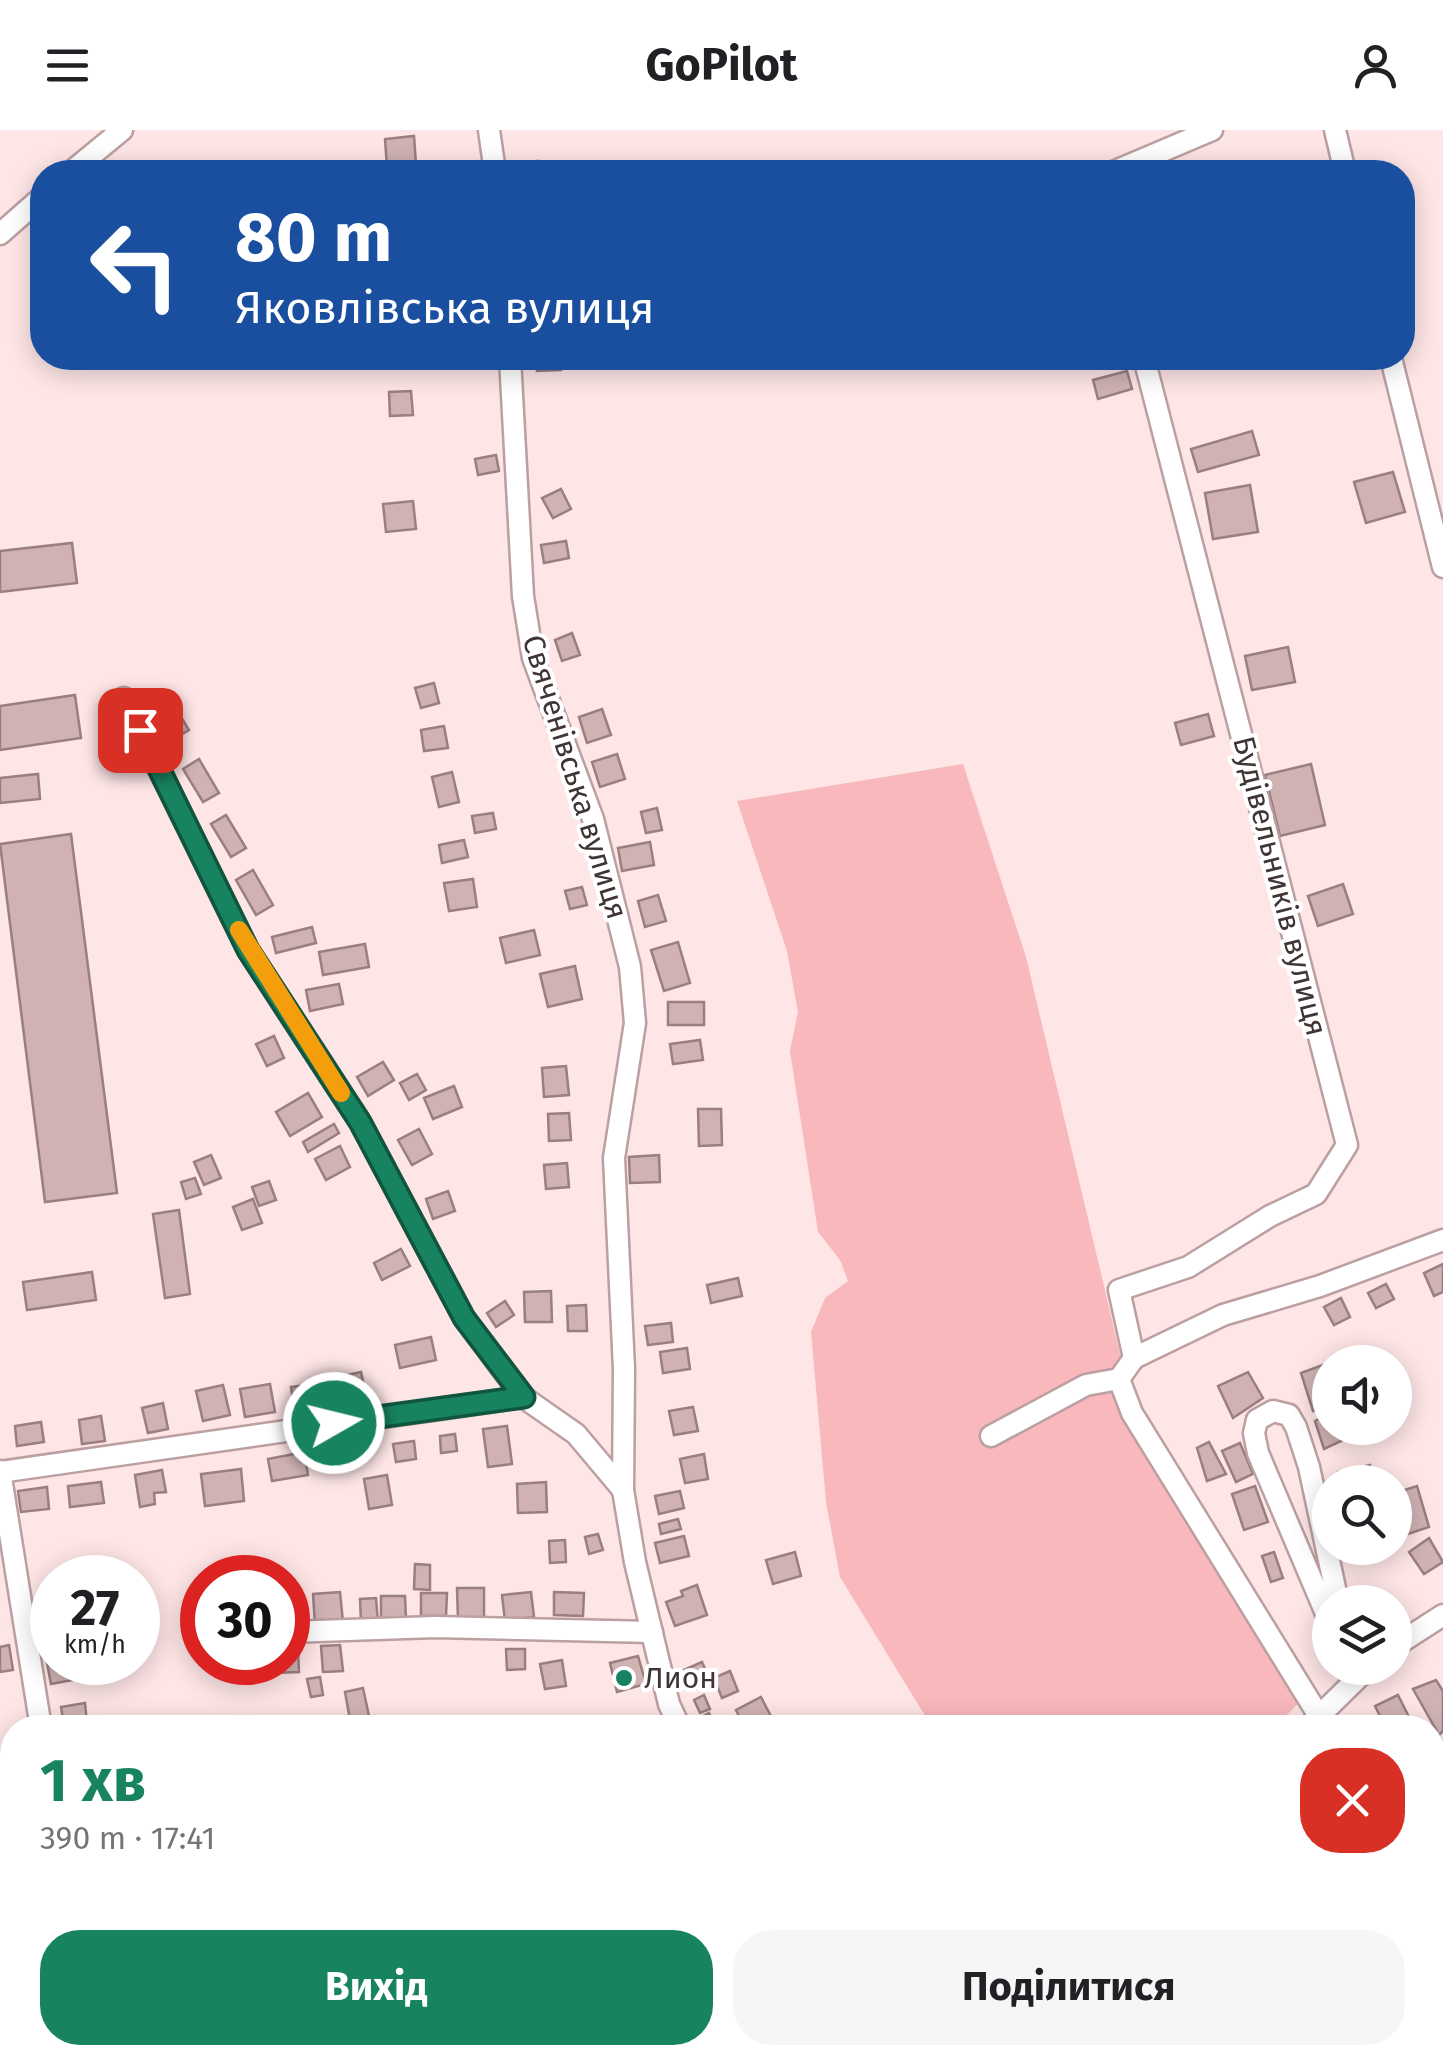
<!DOCTYPE html>
<html lang="uk">
<head>
<meta charset="utf-8">
<style>
	:root { --surface:#fff; --page:#f6f6f6; --text:#202124; --muted:#757577; --accent:#188360 }
	body { margin:0; font-family:"Fira Sans",sans-serif; background:var(--page); color:var(--text); height:100vh; display:flex; flex-direction:column; font-size:38px; white-space:nowrap }
	* { box-sizing:border-box; margin:0 }
	p { font-size:32px; color:var(--muted) }
	.icon { flex:none; width:55px; height:55px; fill:none; stroke:currentColor; stroke-width:2; stroke-linecap:round; stroke-linejoin:round }
	.map { position:relative; flex:1; overflow:hidden }
	.sheet { position:absolute; left:0px; top:1585px; width:1445px; height:350px; display:flex; flex-direction:column; background:var(--surface); border-radius:40px 40px 0 0; box-shadow:0 5px 25px #0003 }
	.sheet>* { flex:none }
	.top-card { position:absolute; left:30px; top:30px; width:1385px; height:210px; border-radius:40px; box-shadow:0 5px 25px #0003; background:#1a4fa0; color:#fff; overflow:hidden }
	.fabs { position:absolute; left:1312px; top:1215px; display:grid; gap:20px }
	.fabs a { display:grid; place-items:center; width:100px; height:100px; border-radius:50%; background:var(--surface); box-shadow:0 5px 25px #0003; font-size:50px }
	.speed { position:absolute; left:30px; top:1425px; display:flex; gap:20px; font-size:50px; font-weight:700; text-align:center }
	.speed>* { display:grid; place-content:center; width:130px; height:130px; border-radius:50%; background:var(--surface); box-shadow:0 5px 25px #0003; line-height:1 }
	.speed small { font-size:25px; font-weight:400 }
	.speed .limit { border:15px solid #d22; background:#fff; color:#111 }
	.pin { position:absolute; display:grid; place-items:center; width:85px; height:85px; color:#fff; margin:-42px; border-radius:20px; box-shadow:0 5px 15px #0006 }
	.me { position:absolute; width:110px; margin:-55px; rotate:82deg; stroke-linejoin:round; filter:drop-shadow(0 0 8px #0008) }
	.turn { display:flex; align-items:center; gap:35px; height:210px; padding:0 40px; font-size:45px }
	.turn .icon { width:130px; height:130px; stroke-width:2.5 }
	.turn b { display:block; font-size:70px; line-height:85px }
	.round { display:grid; place-items:center; flex:none; width:105px; height:105px; border-radius:40px; background:var(--page) }
	.summary { display:flex; align-items:center; justify-content:space-between; height:170px; padding:0 40px }
	h1 { font-size:60px; font-weight:700; line-height:75px; color:var(--accent) }
	.action { display:flex; gap:20px; margin-top:auto; padding:20px 40px }
	.action a { flex:1; height:115px; border-radius:40px; background:var(--accent); color:#fff; font-size:40px; font-weight:700; line-height:115px; text-align:center }
	.action a+a { background:var(--page); color:var(--text) }
	header { display:flex; justify-content:space-between; align-items:center; height:130px; padding:0 40px; background:var(--surface); font-size:45px; font-weight:700 }
	.map>svg:first-child { display:block }
</style>
</head>
<body>
<header><svg class="icon" aria-label="menu" viewBox="0 0 24 24"><path d="M4 6h16M4 12h16M4 18h16"/></svg>GoPilot<svg class="icon" aria-label="person" viewBox="0 0 24 24"><circle cx="12" cy="8" r="4"/><path d="M4 21q1-7 8-7t8 7"/></svg></header>
<div class="map">
<svg width="1443" height="1935" viewBox="0 0 1443 1935">
	<rect width="100%" height="100%" fill="#fee5e6"/>
	<path fill="#f8b8bc" d="M963,634L1026,827L1121,1228L1108,1252L1302,1570L1274,1597H932L840,1447L826,1372L811,1202L825,1168L848,1151L840,1130L818,1102L790,921L798,882L787,821L737,671Z"/>
	<g fill="#d0b2b3" stroke="#9a7e80" stroke-width="2.5">
		<path d="M414,6L416,34L387,37L385,9Z"/>
		<path d="M538,31L539,42H512L511,34Z"/>
		<path d="M537,228H561V240L537,241Z"/>
		<path d="M1127,241L1132,259L1098,269L1093,250Z"/>
		<path d="M411,261L413,285L390,286L389,262Z"/>
		<path d="M1252,301L1259,325L1198,342L1191,319Z"/>
		<path d="M496,325L499,341L478,345L475,329Z"/>
		<path d="M1393,342L1405,382L1366,393L1354,352Z"/>
		<path d="M1250,355L1258,402L1213,409L1205,363Z"/>
		<path d="M561,359L571,379L553,388L542,368Z"/>
		<path d="M413,371L416,399L386,402L383,374Z"/>
		<path d="M566,411L569,428L544,433L541,415Z"/>
		<path d="M72,413L77,453L0,462V421Z"/>
		<path d="M572,503L580,525L562,531L555,510Z"/>
		<path d="M1288,517L1295,552L1252,560L1245,526Z"/>
		<path d="M434,553L439,573L421,578L415,558Z"/>
		<path d="M75,565L81,608L0,620V576Z"/>
		<path d="M172,572L189,600L174,609L157,581Z"/>
		<path d="M602,579L611,605L587,613L579,587Z"/>
		<path d="M1208,584L1214,606L1181,615L1175,593Z"/>
		<path d="M444,596L448,618L424,621L421,600Z"/>
		<path d="M617,624L625,649L600,657L592,632Z"/>
		<path d="M199,629L219,663L203,672L183,639Z"/>
		<path d="M1311,634L1325,695L1280,706L1265,645Z"/>
		<path d="M452,642L459,672L439,677L432,647Z"/>
		<path d="M38,644L40,669L0,673V648Z"/>
		<path d="M657,678L662,700L646,703L641,682Z"/>
		<path d="M493,683L496,699L475,703L472,686Z"/>
		<path d="M226,685L246,718L231,727L211,694Z"/>
		<path d="M71,704L117,1063L45,1072L0,714Z"/>
		<path d="M464,710L468,727L442,733L439,715Z"/>
		<path d="M650,712L654,735L622,741L618,718Z"/>
		<path d="M253,740L273,775L256,785L236,750Z"/>
		<path d="M473,749L477,777L449,781L444,753Z"/>
		<path d="M1343,754L1353,784L1318,796L1308,766Z"/>
		<path d="M582,757L587,775L570,779L565,761Z"/>
		<path d="M658,765L666,791L645,797L638,771Z"/>
		<path d="M312,797L316,813L276,823L272,807Z"/>
		<path d="M534,800L540,825L506,833L500,808Z"/>
		<path d="M678,812L690,853L664,861L651,820Z"/>
		<path d="M365,814L369,837L323,845L319,822Z"/>
		<path d="M575,836L582,869L548,877L540,844Z"/>
		<path d="M339,854L343,874L310,881L306,860Z"/>
		<rect x="668" y="872" width="36" height="23"/>
		<path d="M274,906L284,928L267,936L256,914Z"/>
		<path d="M700,910L703,930L673,934L670,914Z"/>
		<path d="M383,932L394,950L368,966L357,947Z"/>
		<path d="M566,936L569,965L544,967L542,938Z"/>
		<path d="M417,944L426,960L409,970L400,953Z"/>
		<path d="M454,956L462,977L433,989L424,968Z"/>
		<path d="M308,963L322,987L290,1006L276,982Z"/>
		<path d="M698,979H721L722,1015L699,1016Z"/>
		<path d="M569,983L571,1010L549,1011L548,984Z"/>
		<path d="M334,994L339,1003L308,1022L303,1012Z"/>
		<path d="M419,999L432,1024L412,1035L398,1010Z"/>
		<path d="M340,1016L350,1037L326,1050L315,1029Z"/>
		<path d="M211,1025L221,1048L204,1055L194,1032Z"/>
		<path d="M659,1025L660,1052L630,1053L629,1027Z"/>
		<path d="M567,1033L569,1057L546,1059L544,1035Z"/>
		<path d="M195,1048L201,1064L186,1069L181,1052Z"/>
		<path d="M269,1051L276,1070L259,1076L252,1057Z"/>
		<path d="M448,1061L455,1081L433,1089L426,1069Z"/>
		<path d="M253,1069L262,1093L242,1100L233,1077Z"/>
		<path d="M179,1080L190,1164L165,1168L153,1084Z"/>
		<path d="M401,1119L410,1136L382,1150L374,1133Z"/>
		<path d="M1443,1134V1162L1434,1166L1424,1143Z"/>
		<path d="M92,1142L96,1170L27,1180L23,1152Z"/>
		<path d="M738,1148L742,1166L711,1173L707,1155Z"/>
		<path d="M1386,1154L1394,1169L1376,1178L1368,1163Z"/>
		<path d="M551,1161L552,1192H525L524,1162Z"/>
		<path d="M1341,1168L1350,1187L1334,1195L1324,1177Z"/>
		<path d="M505,1171L514,1185L496,1197L487,1183Z"/>
		<path d="M586,1175L587,1201H568L567,1176Z"/>
		<path d="M671,1193L673,1212L648,1215L645,1196Z"/>
		<path d="M431,1207L436,1230L400,1238L395,1215Z"/>
		<path d="M687,1218L690,1239L663,1243L660,1222Z"/>
		<path d="M1336,1230L1337,1232H1330V1274L1313,1281L1301,1243Z"/>
		<path d="M361,1242L366,1265L348,1268L343,1246Z"/>
		<path d="M1248,1242L1263,1268L1233,1288L1218,1256Z"/>
		<path d="M320,1253L324,1277L295,1282L291,1257Z"/>
		<path d="M270,1254L275,1282L245,1287L240,1259Z"/>
		<path d="M223,1255L230,1285L203,1291L196,1261Z"/>
		<path d="M163,1273L168,1299L148,1303L142,1278Z"/>
		<path d="M693,1277L698,1301L674,1305L669,1281Z"/>
		<path d="M1330,1283V1298H1351L1354,1305L1324,1319L1315,1291Z"/>
		<path d="M101,1286L105,1311L82,1314L79,1290Z"/>
		<path d="M41,1292L44,1312L17,1316L15,1296Z"/>
		<path d="M507,1296L512,1334L488,1337L483,1299Z"/>
		<path d="M455,1304L457,1321L441,1323L440,1306Z"/>
		<path d="M414,1311L416,1329L396,1332L393,1314Z"/>
		<path d="M1209,1312L1226,1344L1207,1351L1197,1318Z"/>
		<path d="M1240,1313L1253,1344L1236,1352L1222,1321Z"/>
		<path d="M352,1316L354,1335L330,1338L328,1319Z"/>
		<path d="M304,1322L308,1345L272,1351L268,1329Z"/>
		<path d="M704,1324L708,1349L685,1353L680,1329Z"/>
		<path d="M1370,1335L1374,1352H1340L1338,1342Z"/>
		<path d="M241,1339L244,1371L205,1376L201,1344Z"/>
		<path d="M162,1340L166,1362L154,1363L155,1374L140,1377L135,1345Z"/>
		<path d="M387,1345L392,1375L369,1379L364,1349Z"/>
		<path d="M101,1352L104,1373L70,1377L68,1356Z"/>
		<path d="M546,1352L547,1382L518,1383L517,1354Z"/>
		<path d="M1255,1356L1268,1392L1244,1400L1232,1364Z"/>
		<path d="M1417,1356L1429,1397L1396,1408L1395,1363Z"/>
		<path d="M47,1357L49,1379L21,1382L18,1361Z"/>
		<path d="M680,1361L684,1378L659,1384L655,1366Z"/>
		<path d="M678,1389L681,1399L661,1404L659,1394Z"/>
		<path d="M598,1404L603,1420L589,1424L585,1407Z"/>
		<path d="M684,1406L689,1426L660,1433L655,1413Z"/>
		<path d="M1429,1408L1443,1432L1424,1444L1409,1422Z"/>
		<path d="M565,1410L566,1432L550,1433L549,1411Z"/>
		<path d="M795,1422L801,1446L773,1454L766,1430Z"/>
		<path d="M1274,1422L1283,1448L1271,1452L1262,1426Z"/>
		<path d="M415,1434L430,1435V1460L414,1459Z"/>
		<path d="M697,1455L707,1485L675,1496L666,1472L683,1466L681,1461Z"/>
		<path d="M457,1458H484V1490H458Z"/>
		<path d="M1379,1461L1385,1472H1365L1364,1470Z"/>
		<path d="M340,1462L343,1492L315,1495L313,1464Z"/>
		<path d="M531,1462L534,1487L505,1491L502,1465Z"/>
		<path d="M554,1462L584,1463L583,1486L554,1485Z"/>
		<path d="M421,1463H447L446,1486H421Z"/>
		<path d="M381,1466H405L406,1489H381Z"/>
		<path d="M376,1468L378,1492L361,1493L360,1469Z"/>
		<path d="M52,1483V1504L42,1506L38,1485Z"/>
		<path d="M9,1515L13,1540L0,1542V1517Z"/>
		<path d="M340,1515L343,1541L323,1542L321,1516Z"/>
		<path d="M288,1519H298L299,1542L274,1543V1532H288Z"/>
		<path d="M506,1519H525V1539L507,1540Z"/>
		<path d="M638,1526L646,1554L617,1562L610,1533Z"/>
		<path d="M562,1530L566,1556L545,1559L540,1534Z"/>
		<path d="M75,1532L78,1549L51,1554L47,1533Z"/>
		<path d="M702,1532L708,1546L689,1553L684,1540Z"/>
		<path d="M730,1541L738,1561L722,1568L714,1548Z"/>
		<path d="M320,1547L323,1565L311,1567L307,1549Z"/>
		<path d="M1436,1550L1443,1561V1601L1439,1605L1413,1559Z"/>
		<path d="M363,1558L369,1586L350,1590L345,1562Z"/>
		<path d="M704,1565L710,1579L700,1583L694,1570Z"/>
		<path d="M1398,1565L1411,1591L1399,1598H1386L1375,1576Z"/>
		<path d="M761,1567L777,1598H745L736,1580Z"/>
		<path d="M85,1573L87,1593L64,1596L61,1577Z"/>
		<path d="M709,1583L716,1598H696L693,1591Z"/>
		<path d="M12,1641V1674L0,1675V1642Z"/>
		<path d="M1443,1812V1884L1432,1895V1823Z"/>
		<path d="M17,1922H47L48,1934L17,1935Z"/>
		<path d="M210,1922H253V1935H211Z"/>
		<rect x="308" y="1922" width="26" height="13"/>
		<rect x="449" y="1922" width="13" height="13"/>
		<path d="M853,1922H893L898,1935H858Z"/>
		<path d="M1138,1922H1155L1162,1928L1156,1935H1133L1130,1932Z"/>
		<path d="M592,1927L593,1935H569L568,1930Z"/>
	</g>
	<g fill="none" stroke-linecap="round" stroke-linejoin="round">
		<g stroke="#bc9fa1" stroke-width="25">
			<g id="minor">
				<path d="M489,0L495,42"/>
				<path d="M1335,0L1345,42"/>
				<path d="M71,42L122,0"/>
				<path d="M1113,42L1212,0"/>
				<path d="M0,104L42,67"/>
				<path d="M510,228L523,466L533,528L593,689L630,837L635,893L614,1028L624,1239L623,1360L635,1432L669,1574L680,1598"/>
				<path d="M1391,228L1443,437"/>
				<path d="M124,568L248,820L360,992L464,1188L523,1267L576,1304L623,1360"/>
				<path d="M1134,1228L1119,1160L1188,1137L1270,1086L1316,1064L1347,1015L1144,228"/>
				<path d="M991,1306L1086,1255L1119,1249"/>
				<path d="M0,1341L41,1598"/>
				<path d="M0,1342L523,1267"/>
				<path d="M1330,1493L1258,1323L1254,1303L1257,1290L1273,1281L1289,1285L1296,1297L1309,1337L1338,1472"/>
				<path d="M288,1502L436,1497L652,1502"/>
				<path d="M1395,1516L1443,1485"/>
				<path d="M1319,1586L1132,1283L1119,1249L1134,1228L1223,1185L1320,1156L1443,1110"/>
				<path d="M1307,1598L1368,1538"/>
				<path d="M183,1922L184,1935"/>
				<path d="M263,1922V1935"/>
				<path d="M605,1922L606,1935"/>
				<path d="M419,1935L425,1922"/>
				<path d="M918,1935L934,1922"/>
			</g>
		</g>
		<g stroke="#bc7f83" stroke-width="32">
			<g id="highway">
				<path d="M0,1749L12,1748"/>
				<path d="M1062,1922L1079,1935"/>
			</g>
		</g>
		<use href="#minor" stroke="#fff" stroke-width="20"/>
		<use href="#highway" stroke="#ffa7ae" stroke-width="28"/>
	</g>
	<g fill="none" stroke-linecap="round" stroke-linejoin="round">
		<g stroke="#10553e" stroke-width="25">
			<path id="route" d="M140,600L248,820L360,992L464,1188L524,1267L334,1293"/>
		</g>
		<use href="#route" stroke="#188360" stroke-width="18"/>
		<path stroke="#f59e0b" stroke-width="18" d="M239,800L341,963"/>
	</g>
	<circle fill="#188360" stroke="#fff" stroke-width="4" cx="624" cy="1548" r="10"/>
	<g text-anchor="middle" dominant-baseline="central" stroke-width="8" stroke-linejoin="round" paint-order="stroke">
		<g font-size="30" fill="#403434" stroke="#fff">
			<text transform="translate(575 647) rotate(73)">Свяченівська вулиця</text>
			<text transform="translate(1280 756) rotate(76)">Будівельників вулиця</text>
		</g>
		<g font-size="30" fill="#403434" stroke="#fff" text-anchor="start">
			<text x="644" y="1548">Лион</text>
		</g>
	</g>
</svg>
<div class="fabs">
<a><svg class="icon" aria-label="sound" viewBox="0 0 24 24"><path d="M4 9h4l5-4v14l-5-4H4zM17 9q2 3 0 6"/></svg></a>
<a><svg class="icon" aria-label="search" viewBox="0 0 24 24"><circle cx="10" cy="10" r="6"/><path d="M15 15l6 6"/></svg></a>
<a><svg class="icon" aria-label="layers" viewBox="0 0 24 24"><path d="M12 4l9 5-9 5-9-5zM3 14l9 5 9-5"/></svg></a>
</div>
<div class="speed"><div>27<small>km/h</small></div><div class="limit">30</div></div>
<div class="pin" style="left:140px;top:600px;background:#d93025"><svg class="icon" aria-label="arrive" viewBox="0 0 24 24"><path d="M6 21V4h12l-3 4 3 4H6"/></svg></div>
<svg class="me" style="left:334px;top:1293px" viewBox="-20 -20 40 40"><circle r="17" fill="#188360" stroke="#fff" stroke-width="3"/><path d="M0-11L8 9 0 5-8 9z" fill="#fff"/></svg>
<div class="top-card">
<div class="turn"><svg class="icon" aria-label="left" viewBox="0 0 24 24"><path d="M17 20v-9H6M10 6l-5 5 5 5"/></svg><div><b>80 m</b>Яковлівська вулиця</div></div>
</div>
<section class="sheet">
<div class="summary"><div><h1>1 хв</h1><p>390 m · 17:41</p></div><a class="round" style="background:#d93025;color:#fff"><svg class="icon" aria-label="close" viewBox="0 0 24 24"><path d="M6 6l12 12M18 6L6 18"/></svg></a></div>
<div class="action"><a>Вихід</a><a>Поділитися</a></div>
</section>
</div>
</body>
</html>
